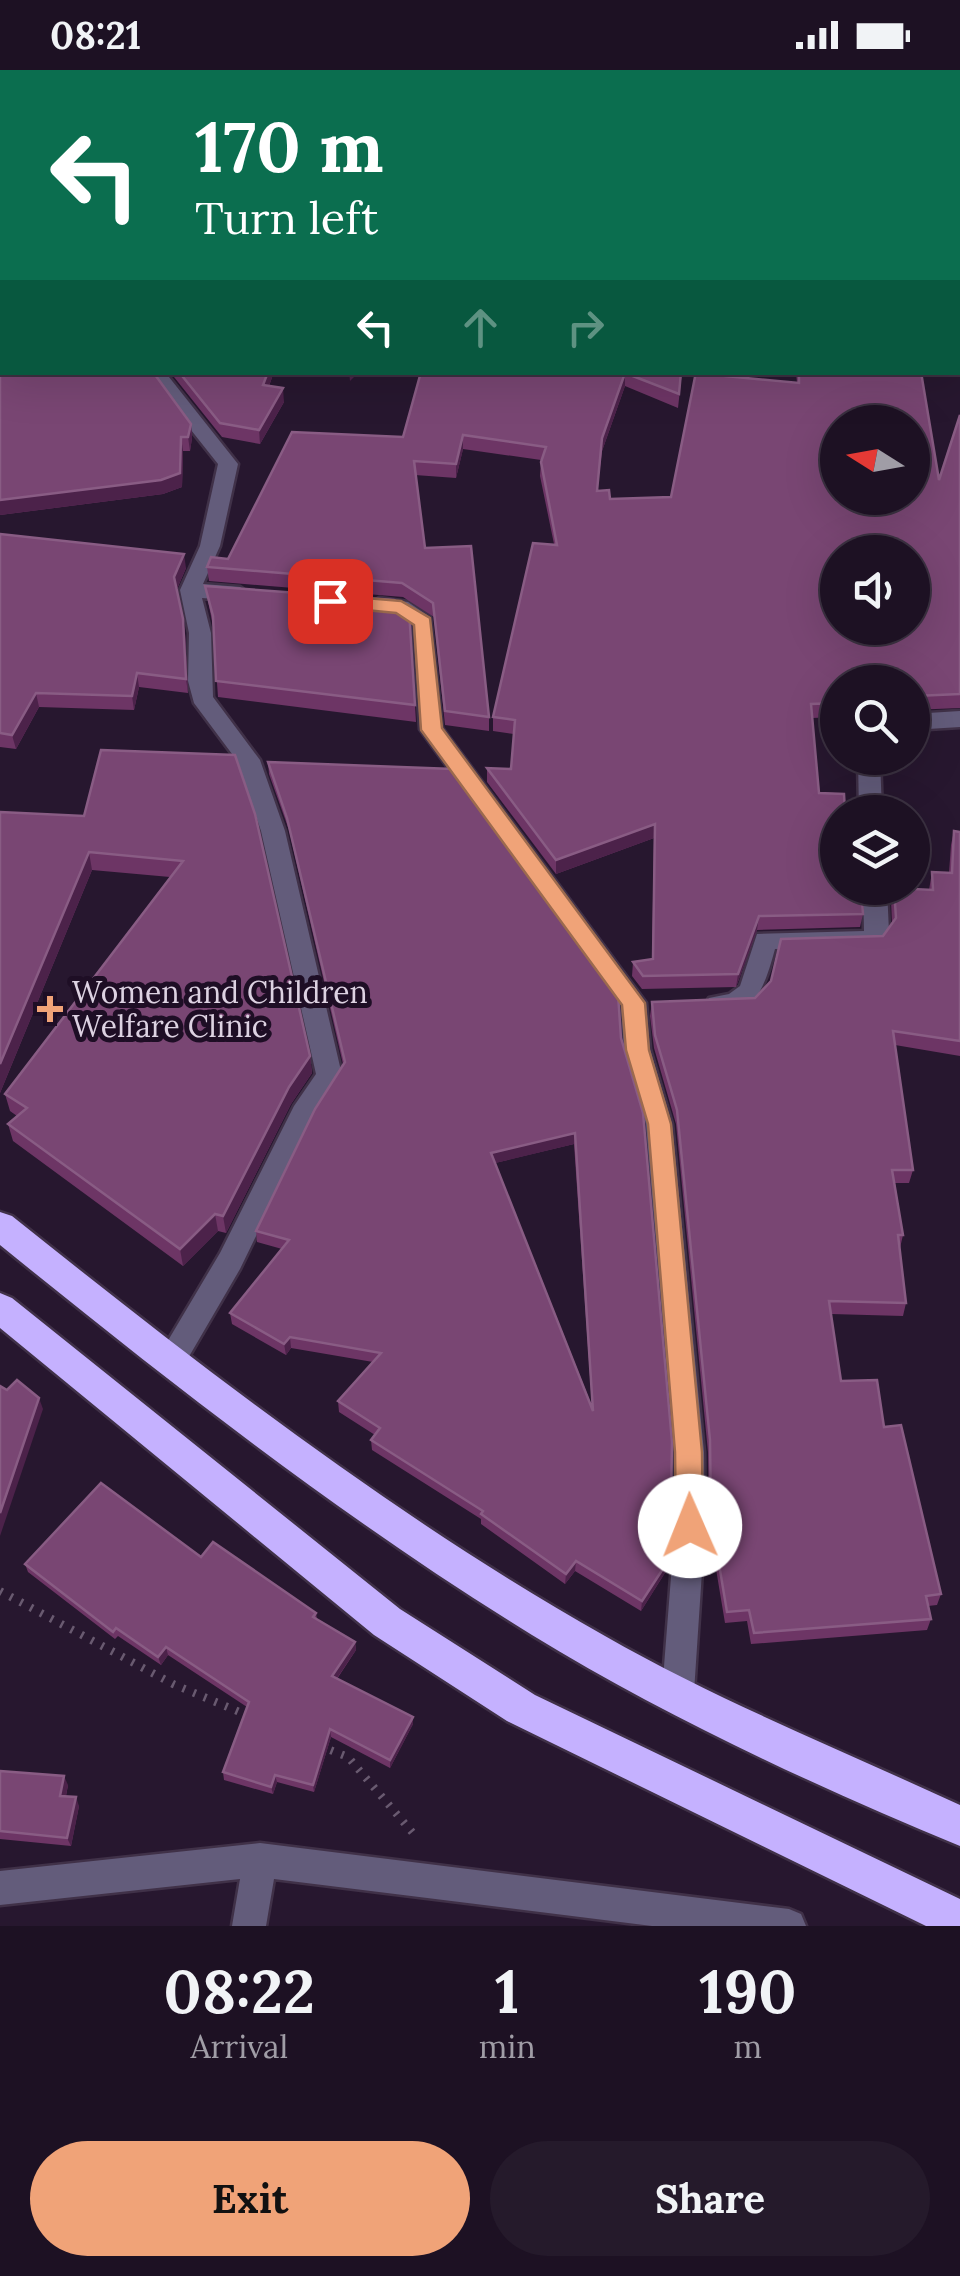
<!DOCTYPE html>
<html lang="en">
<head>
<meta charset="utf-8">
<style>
	:root { --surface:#1d1123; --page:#251a2b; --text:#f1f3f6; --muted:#a09da6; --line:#3b3141; --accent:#f0a378 }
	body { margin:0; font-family:Lora,serif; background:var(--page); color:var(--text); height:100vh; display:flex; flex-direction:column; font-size:38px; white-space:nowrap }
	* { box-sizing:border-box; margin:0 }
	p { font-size:32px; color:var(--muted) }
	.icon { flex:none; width:55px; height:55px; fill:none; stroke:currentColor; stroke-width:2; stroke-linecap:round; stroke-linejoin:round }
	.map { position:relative; height:1856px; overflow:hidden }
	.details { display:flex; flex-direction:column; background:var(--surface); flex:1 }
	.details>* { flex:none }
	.guide { position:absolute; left:0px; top:0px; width:960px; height:305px; box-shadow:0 10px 40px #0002,0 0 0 2px var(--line); background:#0b6e4f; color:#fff; overflow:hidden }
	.needle { width:65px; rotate:281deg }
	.fabs { position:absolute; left:820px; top:335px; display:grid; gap:20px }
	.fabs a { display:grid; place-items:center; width:110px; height:110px; border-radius:50%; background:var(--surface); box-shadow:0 10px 40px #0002,0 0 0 2px var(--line); font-size:50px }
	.pin { position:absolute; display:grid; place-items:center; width:85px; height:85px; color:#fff; margin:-42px; border-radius:20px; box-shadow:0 5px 15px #0006 }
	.me { position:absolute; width:110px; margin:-55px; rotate:359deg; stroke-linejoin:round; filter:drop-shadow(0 0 8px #0008) }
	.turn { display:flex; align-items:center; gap:35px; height:210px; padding:0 30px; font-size:45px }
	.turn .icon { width:130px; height:130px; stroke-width:2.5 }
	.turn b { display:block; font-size:70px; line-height:85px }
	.lanes { display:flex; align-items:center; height:95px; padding:0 30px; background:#0003; justify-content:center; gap:50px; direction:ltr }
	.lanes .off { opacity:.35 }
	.eta { display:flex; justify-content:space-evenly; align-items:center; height:170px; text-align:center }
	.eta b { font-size:60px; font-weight:700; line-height:70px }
	.action { display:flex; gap:20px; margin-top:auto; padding:20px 30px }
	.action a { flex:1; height:115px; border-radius:60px; background:var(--accent); color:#111; font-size:40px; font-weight:700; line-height:115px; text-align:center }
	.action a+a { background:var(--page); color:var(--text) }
	.status { display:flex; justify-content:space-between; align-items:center; height:70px; padding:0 50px; background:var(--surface); direction:ltr }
	.status svg { height:28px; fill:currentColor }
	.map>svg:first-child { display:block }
</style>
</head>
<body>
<div class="status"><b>08:21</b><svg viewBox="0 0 49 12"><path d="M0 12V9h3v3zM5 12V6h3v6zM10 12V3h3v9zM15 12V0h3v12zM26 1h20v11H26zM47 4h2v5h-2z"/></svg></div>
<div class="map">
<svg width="960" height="1856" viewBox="0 0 960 1856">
	<rect width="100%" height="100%" fill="#27172f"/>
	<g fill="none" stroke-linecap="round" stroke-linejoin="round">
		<g stroke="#403148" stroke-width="5">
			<g id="minor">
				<path d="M145,302H165L238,394L220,476L203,514L240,517L250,524L240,531L202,528L211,563L213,627L260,690L285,761L342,1005L313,1049L240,1199L180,1302L170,1306L160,1302L156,1293L160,1284L220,1183L294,1036L316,1004L261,761L238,692L194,633L188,611L189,563L180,520L200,476L218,394Z"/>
				<path d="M379,528L408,532L430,547L442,658L646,933L650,979L672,1054L704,1382L705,1456L694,1622L689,1633L678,1638L667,1633L662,1622L675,1456L674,1382L646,1054L624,979L621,935L420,659L413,555L396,543L372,540L368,535Z"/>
				<path d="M960,641V657L912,660V644Z"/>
				<path d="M858,688H880L882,742H859Z"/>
				<path d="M863,818H887L889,862L880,876L775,879C766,912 754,956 709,942L705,935L709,928L729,924L740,916L757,864L864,861Z"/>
				<path d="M260,1773L789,1839L801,1844L806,1856H652L274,1809L266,1856H232L240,1809L0,1835V1801Z"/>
			</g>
		</g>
		<g stroke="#403148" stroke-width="5">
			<g id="highway">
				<path d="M0,1142L12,1146C201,1297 394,1447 605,1566C719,1631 841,1680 960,1735V1776C815,1716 666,1647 532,1565C345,1450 170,1313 0,1175Z"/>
				<path d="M0,1223L12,1228L400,1539L535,1625L960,1829V1856H926L507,1651L374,1565L0,1258Z"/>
			</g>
		</g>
		<g stroke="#695a70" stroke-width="8" stroke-dasharray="2.5 9" stroke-linecap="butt">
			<path d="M0,1521L173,1614L249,1646"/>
			<path d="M320,1676L348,1687L418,1769"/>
		</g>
		<use href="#minor" fill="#635c7b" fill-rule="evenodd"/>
		<use href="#highway" fill="#c5b1ff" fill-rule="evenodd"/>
	</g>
	<g fill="#6d3565" fill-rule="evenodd">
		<path d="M0,0H960V197L958,196V2L2,302L191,354L192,368L190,381H183L182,417L163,424L0,445Z"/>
		<path d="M170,302H274L269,316L284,332L260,374L222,367Z"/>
		<path d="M390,302H682L678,338L625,316L602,381L597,421L610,429L671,427L725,306L797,313L796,302H921L939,410L960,345V638L912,640V612H838V647L812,648L819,723L838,742L863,844L860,857L757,860L736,917L642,919L632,906L633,892L652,889L654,768L556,804L487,712V698L511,699L514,664L493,661V647L554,474L540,406L541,390L463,379L456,408L415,405L425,478L489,647V661L445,655L434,547L403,527L209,511L207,497L228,489L403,367L420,306Z"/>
		<path d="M0,464L186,498L177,519L185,563L188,623L139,617L134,640L39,637L16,679L0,677Z"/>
		<path d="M205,516L415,635L416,652L218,627L213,556Z"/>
		<path d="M235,685L310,986L312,1003L291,1034L226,1163L218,1161L183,1196L13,1071L8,1054L17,1046L10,1041L5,1024L170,807L92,800L0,1023V742L84,746Z"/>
		<path d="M268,692L621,968L670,1488L668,1498L641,1541L575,1501L565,1514L481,1454V1449L372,1380L371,1370L375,1365L339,1342L338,1331L373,1292L291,1278L286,1285L232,1254L230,1243L282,1179L257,1172L256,1161L343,994L289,760L269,704ZM574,1074L592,1336L495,1093Z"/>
		<path d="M954,761L960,762V986L895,975L913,1100L909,1113H895L903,1165L900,1178L906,1233L903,1246L831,1244L841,1311L884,1357L941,1524L937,1535L928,1536L931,1549L927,1560L751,1574L747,1551L725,1553L709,1457L708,1382L676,1054L654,978L650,946L652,932L755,928L883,866L892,853L891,831L894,818L929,820L932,802L949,803L951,775Z"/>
		<path d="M201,1487L316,1543L317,1550L355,1572L356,1580L337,1609L413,1654L390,1698L331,1667L314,1722L277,1712L273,1724L224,1710L223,1702L247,1637L168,1585L161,1595L118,1566L115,1569L28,1502L25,1494Z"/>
		<path d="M0,1701L68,1715L66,1726L79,1736L71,1776L0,1769Z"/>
	</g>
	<g fill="#4c224a">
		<path d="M268,302H274L264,329L263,315Z"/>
		<path d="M349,302H359L350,311Z"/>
		<path d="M625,303V316L602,381V368Z"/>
		<path d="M283,318L284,332L260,374L259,360Z"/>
		<path d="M191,354L192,368L190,381L188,367Z"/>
		<path d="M463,365V379L456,408V394Z"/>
		<path d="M181,367L183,381L182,417L163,424L0,445V430Z"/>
		<path d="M184,484L186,498L176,521L174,507Z"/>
		<path d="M183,549L185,563L188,623L186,609Z"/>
		<path d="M137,603L139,617L134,640L132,626Z"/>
		<path d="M36,623L39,637L16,679L12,665Z"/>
		<path d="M655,754L654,768L556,804V790Z"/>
		<path d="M89,782L92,800L0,1023V994Z"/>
		<path d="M759,846L757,860L736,917L738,904Z"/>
		<path d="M310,986L312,1003L291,1034L226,1163L223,1146L289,1017Z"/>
		<path d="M575,1063L574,1074L491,1094V1083Z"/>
		<path d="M215,1144L218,1161L183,1196L180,1179Z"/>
		<path d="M290,1267L291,1278L286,1285L284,1274Z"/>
		<path d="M39,1328L43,1339L0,1466V1443Z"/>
		<path d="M670,1488L668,1498L641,1541L642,1531Z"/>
		<path d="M576,1491L575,1501L565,1514L566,1504Z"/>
		<path d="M355,1572L356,1580L333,1614L332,1606Z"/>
		<path d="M166,1577L168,1585L161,1595L158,1587Z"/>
		<path d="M413,1647V1654L390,1698V1690Z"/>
		<path d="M330,1659L331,1667L314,1722L313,1715Z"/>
		<path d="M275,1705L277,1712L273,1724L271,1717Z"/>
		<path d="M64,1706L68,1715L64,1735L60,1726Z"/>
		<path d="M76,1727L79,1736L71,1776L67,1768Z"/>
	</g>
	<g fill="#794673" stroke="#895c84" stroke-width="2.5" fill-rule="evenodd">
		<path d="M0,0H960V183H958V2H2V226L0,217Z"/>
		<path d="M2,228V302H153L191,354L188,367H181L180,403L161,410L0,430V229Z"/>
		<path d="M179,302H268L263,315L283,318L259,360L220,353Z"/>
		<path d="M421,302H681L679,324L625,303L602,368L597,421L609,420L610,429L671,427L696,302H716L725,306L799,313V302H921L939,410L960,345V624L915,626L912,630V612H838V633L811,634L819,723L844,724L845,742H838V818H861L863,844L759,846L738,904L643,906L633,892L653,889L655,754L556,790L487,698L511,699L515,650L493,647L533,473L557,475L541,392L546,377L463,365L456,394L414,391L425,478L471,476L489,647L445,641L433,533L402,513L207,497L211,487L228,489L292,362L403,367ZM838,352H912V428H838ZM838,482H912V558H838Z"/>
		<path d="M0,464L184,484L174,507L183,549L186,609L137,603L132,626L36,623L12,665L0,663Z"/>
		<path d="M205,516L394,530L409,540L415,635L216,611L213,546Z"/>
		<path d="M101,680L235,685L255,744L310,986L289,1017L223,1146L215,1144L180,1179L8,1054L27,1038L5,1024L183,791L89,782L0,994V742L84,746Z"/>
		<path d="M268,692L453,699L618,924L621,968L643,1043L672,1372L670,1488L642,1531L576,1491L566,1504L481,1444L483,1441L371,1370L380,1358L338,1331L381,1283L290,1267L284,1274L230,1243L289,1170L256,1161L315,1039L345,992L287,748ZM575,1063L593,1341L491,1083Z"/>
		<path d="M954,761L960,762V971L893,961L913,1100H892L903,1165H898L906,1233L829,1231L841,1311L877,1310L884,1357L901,1355L941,1524L926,1526L931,1549L754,1563L749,1540L727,1542L711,1446L710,1370L677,1040L655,965L652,932L755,928L771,911L781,869L883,866L896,848L894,818L933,820L932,802L952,803Z"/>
		<path d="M17,1310L39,1328L0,1443V1316L7,1320Z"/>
		<path d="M101,1413L201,1487L213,1472L316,1543L313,1547L355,1572L332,1606L413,1647L390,1690L330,1659L313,1715L275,1705L271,1717L223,1702L249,1632L166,1577L158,1587L116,1558L113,1562L25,1494Z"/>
		<path d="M0,1701L64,1706L60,1726L76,1727L67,1768L0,1761Z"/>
	</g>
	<path fill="#f0a378" stroke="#9c6a4e" stroke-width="2.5" d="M330,525L401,531L430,548L442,658L645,933L649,980L671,1054L702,1382L703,1456L699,1465L690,1469L680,1465L676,1456L675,1382L648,1054L626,980L622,935L421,660L414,555L396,543L324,536L321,531Z"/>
	<path fill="#f0a378" stroke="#1e0e25" stroke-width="4" d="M45 924h10v10h10v10h-10v10h-10v-10h-10v-10h10z"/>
	<g text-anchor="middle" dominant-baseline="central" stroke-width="10" stroke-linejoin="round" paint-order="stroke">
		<g font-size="30" fill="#ddd2e2" stroke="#1e0e25" text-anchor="start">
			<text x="72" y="922">Women and Children<tspan x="72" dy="34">Welfare Clinic</tspan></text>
		</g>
	</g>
</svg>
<div class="fabs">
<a><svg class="needle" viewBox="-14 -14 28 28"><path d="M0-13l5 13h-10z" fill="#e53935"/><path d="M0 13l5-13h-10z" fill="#a09da6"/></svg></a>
<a><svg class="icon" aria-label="sound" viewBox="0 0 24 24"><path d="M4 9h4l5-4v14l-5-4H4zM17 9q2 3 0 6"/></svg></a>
<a><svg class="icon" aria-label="search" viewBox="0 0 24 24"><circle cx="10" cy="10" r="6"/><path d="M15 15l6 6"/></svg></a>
<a><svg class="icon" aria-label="layers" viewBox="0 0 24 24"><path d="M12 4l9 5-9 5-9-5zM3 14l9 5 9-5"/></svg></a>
</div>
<div class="pin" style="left:330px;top:531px;background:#d93025"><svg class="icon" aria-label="arrive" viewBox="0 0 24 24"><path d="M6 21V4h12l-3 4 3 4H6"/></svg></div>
<svg class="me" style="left:690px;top:1456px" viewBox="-20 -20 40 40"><circle r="19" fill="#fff"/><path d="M0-13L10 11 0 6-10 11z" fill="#f0a378"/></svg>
<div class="guide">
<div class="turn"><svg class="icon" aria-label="left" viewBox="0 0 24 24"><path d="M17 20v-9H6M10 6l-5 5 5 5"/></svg><div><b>170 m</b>Turn left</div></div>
<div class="lanes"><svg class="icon" aria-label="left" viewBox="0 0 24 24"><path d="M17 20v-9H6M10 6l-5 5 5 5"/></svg><svg class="icon off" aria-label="ahead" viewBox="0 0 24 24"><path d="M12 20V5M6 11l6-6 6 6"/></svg><svg class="icon off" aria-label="right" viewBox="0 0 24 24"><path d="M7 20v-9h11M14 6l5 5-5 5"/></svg></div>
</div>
</div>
<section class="details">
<div class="eta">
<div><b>08:22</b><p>Arrival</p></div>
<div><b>1</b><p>min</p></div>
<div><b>190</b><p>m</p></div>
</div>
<div class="action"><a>Exit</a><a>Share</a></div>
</section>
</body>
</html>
